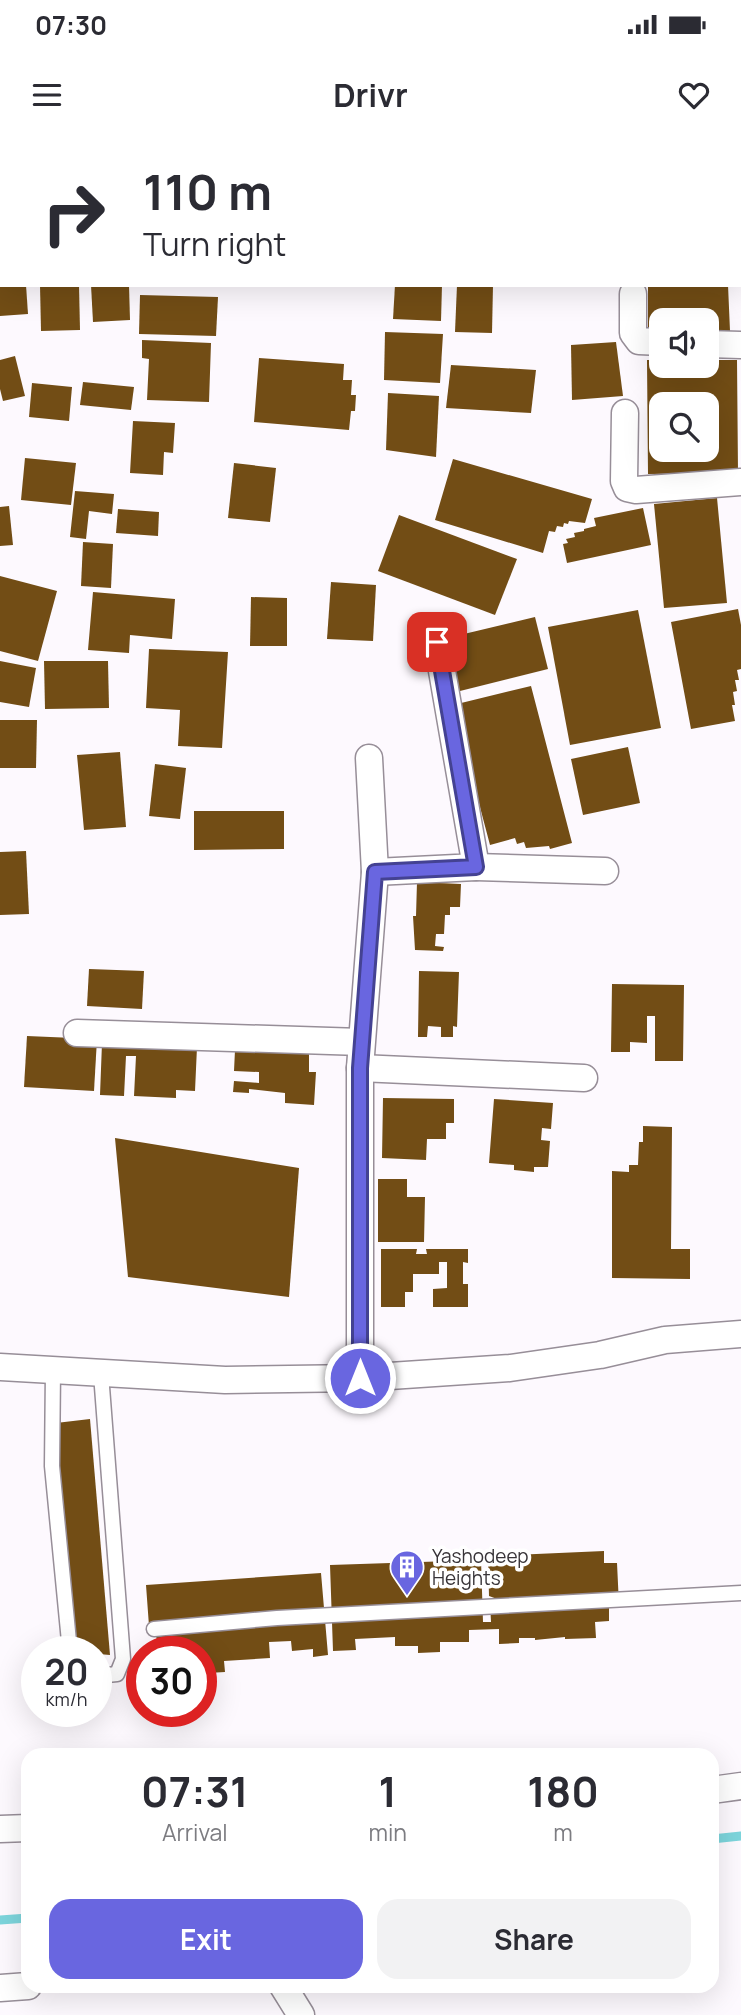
<!DOCTYPE html>
<html lang="en">
<head>
<meta charset="utf-8">
<style>
	:root { --surface:#fff; --page:#f2f2f3; --text:#2b2b33; --muted:#7c7c81; --accent:#6966e0 }
	body { margin:0; font-family:Manrope,sans-serif; background:var(--page); color:var(--text); height:100vh; display:flex; flex-direction:column; font-size:26px; white-space:nowrap }
	* { box-sizing:border-box; margin:0 }
	p { font-size:23px; color:var(--muted) }
	.icon { flex:none; width:38px; height:38px; fill:none; stroke:currentColor; stroke-width:2; stroke-linecap:round; stroke-linejoin:round }
	.map { position:relative; flex:1; overflow:hidden }
	.drawer { position:absolute; left:21px; top:1608px; width:698px; height:245px; display:flex; flex-direction:column; background:var(--surface); border-radius:21px; box-shadow:0 7px 28px #0002 }
	.drawer>* { flex:none }
	.hud { position:absolute; left:0px; top:0px; width:742px; height:147px; box-shadow:0 7px 28px #0002; background:#fff; color:var(--text); overflow:hidden }
	.fabs { position:absolute; left:649px; top:168px; display:grid; gap:14px }
	.fabs a { display:grid; place-items:center; width:70px; height:70px; border-radius:14px; background:var(--surface); box-shadow:0 7px 28px #0002; font-size:35px }
	.speed { position:absolute; left:21px; top:1496px; display:flex; gap:14px; font-size:35px; font-weight:700; text-align:center }
	.speed>* { display:grid; place-content:center; width:91px; height:91px; border-radius:50%; background:var(--surface); box-shadow:0 7px 28px #0002; line-height:1 }
	.speed small { font-size:18px; font-weight:400 }
	.speed .limit { border:10px solid #d22; background:#fff; color:#111 }
	.pin { position:absolute; display:grid; place-items:center; width:60px; height:60px; color:#fff; margin:-30px; border-radius:14px; box-shadow:0 4px 10px #0006 }
	.me { position:absolute; width:77px; margin:-38px; rotate:0deg; stroke-linejoin:round; filter:drop-shadow(0 0 5px #0008) }
	.turn { display:flex; align-items:center; gap:24px; height:147px; padding:0 28px; font-size:32px }
	.turn .icon { width:91px; height:91px; stroke-width:2.5 }
	.turn b { display:block; font-size:49px; line-height:60px }
	.eta { display:flex; justify-content:space-evenly; align-items:center; height:119px; text-align:center }
	.eta b { font-size:42px; font-weight:700; line-height:49px }
	.cta { display:flex; gap:14px; margin-top:auto; padding:14px 28px }
	.cta a { flex:1; height:80px; border-radius:21px; background:var(--accent); color:#fff; font-size:28px; font-weight:700; line-height:80px; text-align:center }
	.cta a+a { background:var(--page); color:var(--text) }
	.status { display:flex; justify-content:space-between; align-items:center; height:49px; padding:0 35px; background:var(--surface); direction:ltr }
	.status svg { height:19px; fill:currentColor }
	header { display:flex; justify-content:space-between; align-items:center; height:91px; padding:0 28px; background:var(--surface); font-size:32px; font-weight:700 }
	.map>svg:first-child { display:block }
</style>
</head>
<body>
<div class="status"><b>07:30</b><svg viewBox="0 0 49 12"><path d="M0 12V9h3v3zM5 12V6h3v6zM10 12V3h3v9zM15 12V0h3v12zM26 1h20v11H26zM47 4h2v5h-2z"/></svg></div>
<header><svg class="icon" aria-label="menu" viewBox="0 0 24 24"><path d="M4 6h16M4 12h16M4 18h16"/></svg>Drivr<svg class="icon" aria-label="heart" viewBox="0 0 24 24"><path d="M12 20l-8-8c-3-5 5-10 8-4 3-6 11-1 8 4z"/></svg></header>
<div class="map">
<svg width="741" height="1875" viewBox="0 0 741 1875">
	<rect width="100%" height="100%" fill="#fdf9fe"/>
	<g fill="none" stroke-linecap="round" stroke-linejoin="round">
		<g stroke="#7dd5dc" stroke-width="9">
			<path d="M712,1699L741,1696"/>
			<path d="M0,1780L28,1778"/>
		</g>
	</g>
	<g fill="#724d15" fill-rule="evenodd">
		<path d="M0,145H26L28,174L0,176Z"/>
		<path d="M40,145H79L80,190L41,191Z"/>
		<path d="M91,145H129L130,180L93,182Z"/>
		<path d="M395,145H442L441,181L393,179Z"/>
		<path d="M457,145H493L492,193L455,192Z"/>
		<path d="M648,145H728L730,191H707V180H662V191H648Z"/>
		<path d="M140,155L218,157L216,196L139,194Z"/>
		<path d="M385,192L443,194L440,243L384,240Z"/>
		<path d="M142,200L211,203L209,262L147,260L149,219L142,218Z"/>
		<path d="M616,202L623,256L572,260L571,205Z"/>
		<path d="M15,216L25,256L3,261L0,249V220Z"/>
		<path d="M259,218L344,224L343,240H352L351,255H356L355,271H351L349,290L254,282Z"/>
		<path d="M647,220H662V226H707V220H737L738,333L648,334ZM662,264H707V310H662Z"/>
		<path d="M451,225L536,230L531,273L446,268Z"/>
		<path d="M83,242L134,247L131,270L80,265Z"/>
		<path d="M32,243L72,247L69,281L29,277Z"/>
		<path d="M388,253L439,256L436,317L386,310Z"/>
		<path d="M133,281L175,283L173,313L164,312L163,335L130,333Z"/>
		<path d="M25,318L76,323L71,365L21,360Z"/>
		<path d="M453,319L592,359L585,383L569,381L568,384L564,383L563,387L557,386L555,392L549,391L543,413L435,380Z"/>
		<path d="M234,323L276,328L270,382L228,378Z"/>
		<path d="M75,351L114,354L112,374L89,371L86,399L70,397Z"/>
		<path d="M717,358L727,463L664,468L654,364Z"/>
		<path d="M9,366L13,405L0,406V367Z"/>
		<path d="M643,368L651,405L567,423L563,404L568,403L566,399L575,397L574,393L584,391V389L596,386L594,378Z"/>
		<path d="M118,369L159,372L158,396L116,393Z"/>
		<path d="M399,375L517,419L495,475L378,431Z"/>
		<path d="M83,402L113,404L111,448L81,446Z"/>
		<path d="M0,436L57,451L38,521L0,511Z"/>
		<path d="M331,442L376,445L373,501L327,499Z"/>
		<path d="M93,452L175,459L172,499L130,495L129,513L88,510Z"/>
		<path d="M251,457L287,458V506H250Z"/>
		<path d="M738,469L741,485V529L737,530L739,540H735L737,551L733,552L735,565H732L735,581L691,589L671,482Z"/>
		<path d="M638,470L661,588L570,605L548,487Z"/>
		<path d="M535,477L548,529L456,552L443,499Z"/>
		<path d="M149,509L228,512L222,608L178,606L180,570L146,568Z"/>
		<path d="M0,521L36,528L29,567L0,562Z"/>
		<path d="M44,521H108L109,568L45,569Z"/>
		<path d="M531,546L572,703L550,709L549,706L526,708L524,702L517,704L515,698L490,705L453,565Z"/>
		<path d="M0,580H37L36,628H0Z"/>
		<path d="M628,607L640,663L583,675L571,619Z"/>
		<path d="M120,612L126,687L84,690L77,615Z"/>
		<path d="M155,624L186,628L180,679L149,676Z"/>
		<path d="M194,671H284V709L194,710Z"/>
		<path d="M26,711L29,774L0,775V712Z"/>
		<path d="M417,742L461,744L460,767H450V775H445L444,794H436L435,806L444,807L443,811L415,810L413,776H416Z"/>
		<path d="M89,829L144,831L142,869L87,866Z"/>
		<path d="M419,831L459,832L457,887L453,886V897H441V887L428,886L427,897H418Z"/>
		<path d="M612,844L684,845L683,921H655V876H647V903L630,902V912H611Z"/>
		<path d="M27,896L97,899L94,951L24,947Z"/>
		<path d="M102,903L197,907L195,951L176,950V958L134,956L136,916H126L124,956L100,955Z"/>
		<path d="M235,910L309,913V932H316L314,965L285,963V953L249,949V953L233,952L234,941L259,943V932L234,931Z"/>
		<path d="M383,958L454,959V983H446V999H427L426,1020L382,1018Z"/>
		<path d="M494,959L553,963L551,989L542,988L541,1000L550,1001L548,1027H534V1032L514,1030V1025L489,1023Z"/>
		<path d="M643,986L672,987L671,1109H690V1139L612,1138V1031L629,1032V1025H638L639,1002H643Z"/>
		<path d="M115,998L299,1028L289,1157L128,1137Z"/>
		<path d="M378,1039H407V1057H425L424,1102H378Z"/>
		<path d="M381,1109H417L416,1114H427L426,1109H468V1123L463,1122V1144H468V1167H433V1149L447,1148V1122H439V1134H413V1152H405V1167H381Z"/>
		<path d="M90,1279L110,1515L75,1512L69,1468L56,1283Z"/>
		<path d="M604,1411V1423H617L619,1465L609,1466V1481L595,1482L596,1498L565,1499V1497L535,1500V1498H519V1503L499,1504V1489L469,1490V1502H440V1512L418,1513V1506H395V1497L355,1499L356,1510L333,1511L330,1425L481,1420L483,1482H491L490,1463L500,1460L489,1456L488,1416Z"/>
		<path d="M321,1433L328,1515L313,1517V1509L292,1511L291,1501L269,1502L270,1518L224,1521L225,1532L208,1533L207,1529L201,1530V1512H158L156,1494L149,1486L146,1445Z"/>
	</g>
	<g fill="none" stroke-linecap="round" stroke-linejoin="round">
		<g stroke="#978e98" stroke-width="17">
			<g id="service">
				<path d="M53,1230L52,1326L70,1512"/>
				<path d="M154,1489L277,1478L741,1453"/>
				<path d="M96,1536L117,1534L123,1519L101,1234"/>
			</g>
		</g>
		<g stroke="#978e98" stroke-width="29">
			<g id="minor">
				<path d="M740,77H741"/>
				<path d="M633,154V193L639,201L662,202"/>
				<path d="M707,204L741,205"/>
				<path d="M625,273L624,341L627,348L636,350L741,342"/>
				<path d="M476,727L605,731"/>
				<path d="M375,732L476,727L437,502"/>
				<path d="M77,893L361,902"/>
				<path d="M360,928L584,938"/>
				<path d="M0,1227L225,1240L360,1238L510,1228L600,1215L665,1200L741,1194"/>
				<path d="M360,1238V928L375,732L369,618"/>
				<path d="M712,1650L741,1646"/>
				<path d="M0,1689L28,1688"/>
				<path d="M283,1846L301,1875"/>
				<path d="M0,1848L28,1846"/>
			</g>
		</g>
		<use href="#service" stroke="#fff" stroke-width="14"/>
		<use href="#minor" stroke="#fff" stroke-width="26"/>
	</g>
	<g fill="none" stroke-linecap="round" stroke-linejoin="round">
		<g stroke="#444292" stroke-width="18">
			<path id="route" d="M360,1238V928L375,732L476,727L437,502"/>
		</g>
		<use href="#route" stroke="#6966e0" stroke-width="12"/>
	</g>
	<defs>
		<g id="building-pin" transform="scale(1.75)"><path d="M0 17L-7.5 6A9.5 9.5 0 1 1 7.5 6Z" fill="#6966e0" stroke="#fff"/><path d="M-4-6H4V6H1V3H-1V6H-4ZM-2.5-4.3h1.7v1.8h-1.7ZM.8-4.3h1.7v1.8H.8ZM-2.5-1h1.7V.8h-1.7ZM.8-1h1.7V.8H.8Z" fill="#fff"/></g>
	</defs>
	<g fill-rule="evenodd">
		<use href="#building-pin" x="407" y="1427"/>
	</g>
	<g text-anchor="middle" dominant-baseline="central" stroke-width="7" stroke-linejoin="round" paint-order="stroke">
		<g font-size="19" fill="#383438" stroke="#fff" text-anchor="start">
			<text x="432" y="1416">Yashodeep<tspan x="432" dy="22">Heights</tspan></text>
		</g>
	</g>
</svg>
<div class="fabs">
<a><svg class="icon" aria-label="sound" viewBox="0 0 24 24"><path d="M4 9h4l5-4v14l-5-4H4zM17 9q2 3 0 6"/></svg></a>
<a><svg class="icon" aria-label="search" viewBox="0 0 24 24"><circle cx="10" cy="10" r="6"/><path d="M15 15l6 6"/></svg></a>
</div>
<div class="speed"><div>20<small>km/h</small></div><div class="limit">30</div></div>
<div class="pin" style="left:437px;top:502px;background:#d93025"><svg class="icon" aria-label="arrive" viewBox="0 0 24 24"><path d="M6 21V4h12l-3 4 3 4H6"/></svg></div>
<svg class="me" style="left:360px;top:1238px" viewBox="-20 -20 40 40"><circle r="17" fill="#6966e0" stroke="#fff" stroke-width="3"/><path d="M0-11L8 9 0 5-8 9z" fill="#fff"/></svg>
<div class="hud">
<div class="turn"><svg class="icon" aria-label="right" viewBox="0 0 24 24"><path d="M7 20v-9h11M14 6l5 5-5 5"/></svg><div><b>110 m</b>Turn right</div></div>
</div>
<section class="drawer">
<div class="eta">
<div><b>07:31</b><p>Arrival</p></div>
<div><b>1</b><p>min</p></div>
<div><b>180</b><p>m</p></div>
</div>
<div class="cta"><a>Exit</a><a>Share</a></div>
</section>
</div>
</body>
</html>
